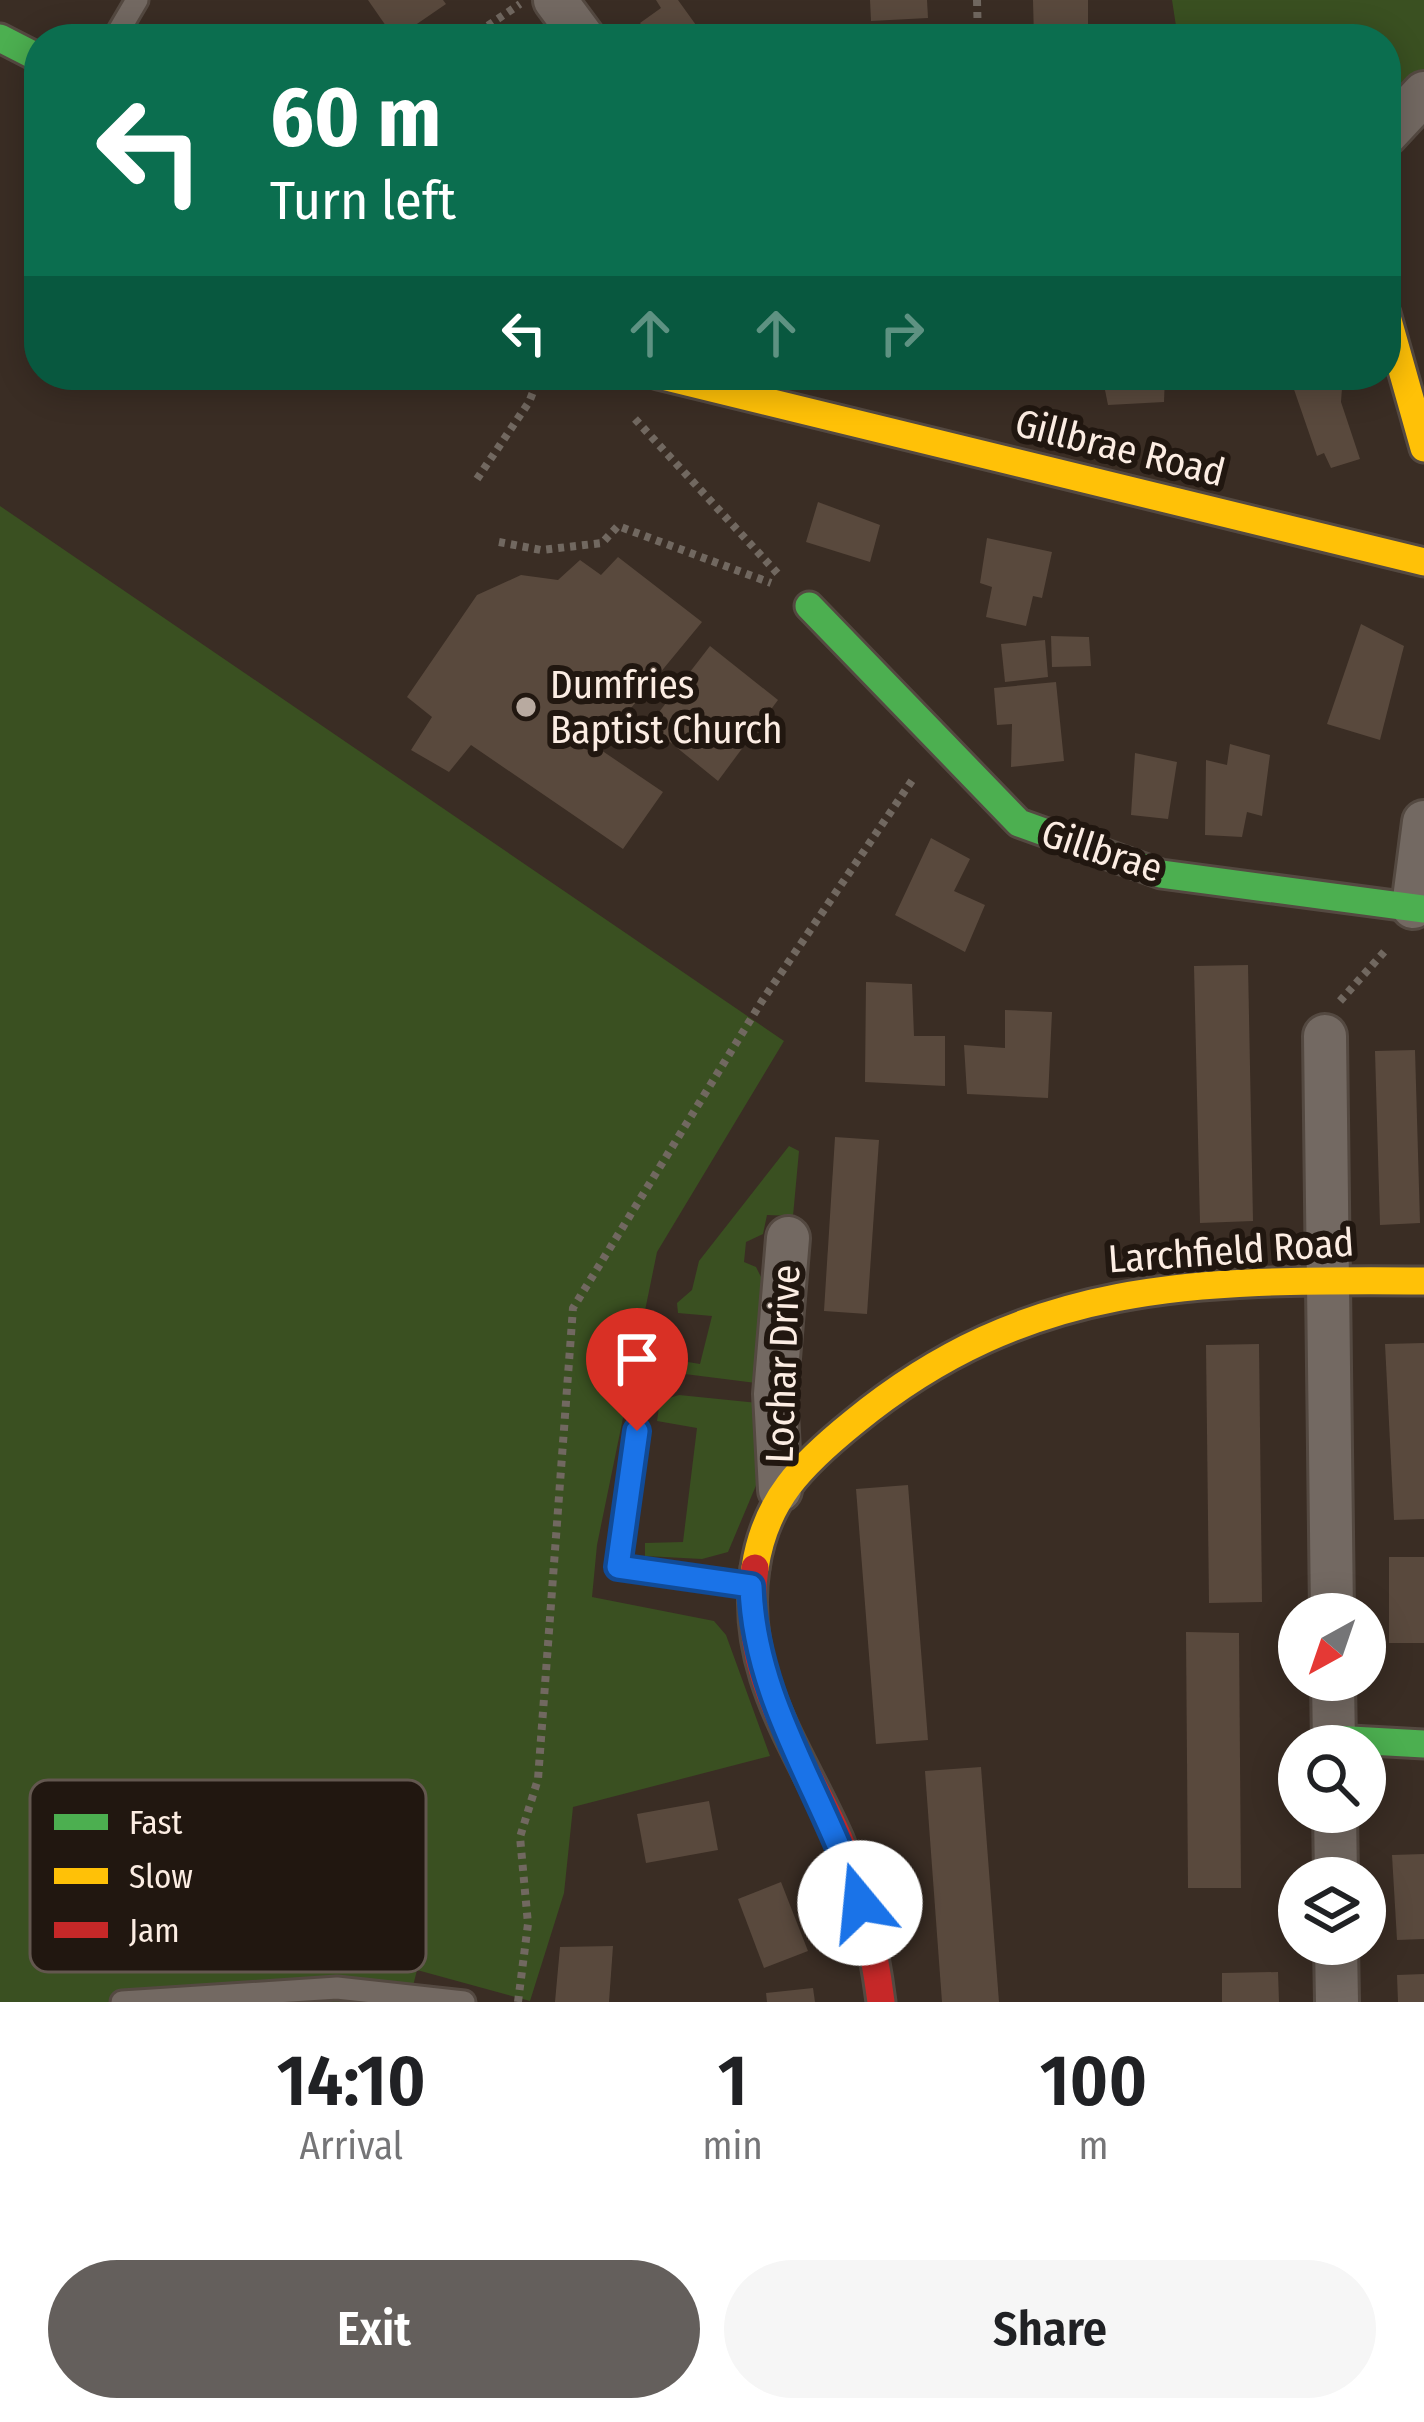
<!DOCTYPE html>
<html lang="en">
<head>
<meta charset="utf-8">
<style>
	:root { --surface:#fff; --page:#f6f6f6; --text:#202124; --muted:#757577; --accent:#645f5c }
	body { margin:0; font-family:"Fira Sans Condensed",sans-serif; background:var(--page); color:var(--text); height:100vh; display:flex; flex-direction:column; font-size:45px; white-space:nowrap }
	* { box-sizing:border-box; margin:0 }
	p { font-size:39px; color:var(--muted) }
	.icon { flex:none; width:66px; height:66px; fill:none; stroke:currentColor; stroke-width:2; stroke-linecap:round; stroke-linejoin:round }
	.map { position:relative; height:2002px; overflow:hidden }
	.sheet { display:flex; flex-direction:column; background:var(--surface); flex:1 }
	.sheet>* { flex:none }
	.top-card { position:absolute; left:24px; top:24px; width:1377px; height:366px; border-radius:48px; box-shadow:0 6px 30px #0003; background:#0b6e4f; color:#fff; overflow:hidden }
	.needle { width:78px; rotate:220deg }
	.tools { position:absolute; left:1278px; top:1593px; display:grid; gap:24px }
	.tools a { display:grid; place-items:center; width:108px; height:108px; border-radius:50%; background:var(--surface); box-shadow:0 6px 30px #0003; font-size:60px }
	.pin { position:absolute; display:grid; place-items:center; width:102px; height:102px; color:#fff; margin:-123px -51px; border-radius:50% 50% 50% 0; rotate:-45deg; box-shadow:0 0 12px #0007 }
	.pin .icon { rotate:45deg }
	.me { position:absolute; width:132px; margin:-66px; rotate:343deg; stroke-linejoin:round; filter:drop-shadow(0 0 9px #0008) }
	.turn { display:flex; align-items:center; gap:42px; height:252px; padding:0 48px; font-size:54px }
	.turn .icon { width:156px; height:156px; stroke-width:2.5 }
	.turn b { display:block; font-size:84px; line-height:102px }
	.lanes { display:flex; align-items:center; height:114px; padding:0 48px; background:#0003; justify-content:center; gap:60px; direction:ltr }
	.lanes .off { opacity:.35 }
	.eta { display:flex; justify-content:space-evenly; align-items:center; height:204px; text-align:center }
	.eta b { font-size:72px; font-weight:600; line-height:84px }
	.action { display:flex; gap:24px; margin-top:auto; padding:24px 48px }
	.action a { flex:1; height:138px; border-radius:72px; background:var(--accent); color:#fff; font-size:48px; font-weight:600; line-height:138px; text-align:center }
	.action a+a { background:var(--page); color:var(--text) }
	.map>svg:first-child { display:block }
</style>
</head>
<body>
<div class="map">
<svg width="1424" height="2002" viewBox="0 0 1424 2002">
	<rect width="100%" height="100%" fill="#3a2d24"/>
	<g fill="#3a5021">
		<path d="M1172,0H1424V72L1386,104V39H1178Z"/>
		<path d="M0,506L784,1041L657,1252L597,1545L592,1597L714,1621L726,1635L770,1756L573,1807L564,1893L530,2001L417,1970L409,2002H0Z"/>
		<path d="M789,1146L799,1151L793,1216L767,1215L763,1234L746,1242L744,1262L756,1267L762,1279L756,1383L669,1372L670,1359L700,1364L712,1316L678,1313L677,1303L692,1290L699,1261Z"/>
		<path d="M679,1395L758,1403L776,1438L728,1552L702,1559L645,1556V1543L683,1542L697,1428L657,1421L660,1401Z"/>
	</g>
	<g fill="#59493d">
		<path d="M368,0H443L446,4L395,39Z"/>
		<path d="M656,0H678L706,39H652L640,23L661,8Z"/>
		<path d="M870,0H927L928,18L871,21Z"/>
		<path d="M1033,0H1088V39H1034Z"/>
		<path d="M1102,375H1165L1164,402L1108,405Z"/>
		<path d="M1289,375H1345L1348,386L1342,388L1341,402L1360,459L1331,468L1324,453L1317,456Z"/>
		<path d="M818,502L880,525L870,562L806,542Z"/>
		<path d="M987,538L1052,552L1042,598L1033,596L1026,626L986,617L992,587L980,583Z"/>
		<path d="M618,557L702,622L598,748L663,792L623,849L471,745L449,772L411,750L432,717L407,697L477,595L521,575L558,580L580,560L601,575Z"/>
		<path d="M1361,624L1404,646L1380,740L1327,724Z"/>
		<path d="M1051,636L1089,637L1091,666L1052,667Z"/>
		<path d="M1045,640L1048,677L1005,682L1001,644Z"/>
		<path d="M710,646L778,700L718,781L649,725Z"/>
		<path d="M1056,682L1064,761L1011,767L1012,724L997,725L994,688Z"/>
		<path d="M1230,744L1270,755L1262,816L1247,812L1242,837L1205,835L1206,760L1227,765Z"/>
		<path d="M1135,753L1177,762L1168,819L1131,815Z"/>
		<path d="M931,838L970,859L954,891L985,905L965,952L895,915Z"/>
		<path d="M1248,965L1253,1221L1200,1223L1194,966Z"/>
		<path d="M866,982L912,984L914,1036H945V1086L865,1082Z"/>
		<path d="M1005,1010L1052,1012L1048,1098L967,1094L964,1045L1005,1048Z"/>
		<path d="M1415,1050L1420,1223L1380,1225L1375,1051Z"/>
		<path d="M835,1137L879,1140L867,1314L824,1311Z"/>
		<path d="M1424,1343V1519L1394,1520L1385,1344Z"/>
		<path d="M1259,1344L1262,1602L1209,1603L1206,1345Z"/>
		<path d="M908,1485L928,1740L876,1744L856,1489Z"/>
		<rect x="1389" y="1557" width="35" height="86"/>
		<path d="M1186,1632L1239,1633L1241,1888H1188Z"/>
		<path d="M981,1767L999,2002H942L925,1771Z"/>
		<path d="M709,1801L718,1850L646,1863L637,1814Z"/>
		<path d="M1424,1854V1939L1397,1940L1392,1855Z"/>
		<path d="M781,1882L808,1951L764,1968L738,1899Z"/>
		<path d="M613,1946L609,2002H555L560,1947Z"/>
		<path d="M1278,1972L1279,2002H1222V1973Z"/>
		<path d="M1424,1974V2002H1398L1397,1975Z"/>
		<path d="M813,1988L815,2002H767L766,1993Z"/>
	</g>
	<g fill="none" stroke-linecap="round" stroke-linejoin="round">
		<g stroke="#544941" stroke-width="27">
			<g id="lane">
				<path d="M114,39L137,0"/>
				<path d="M637,1431L618,1567L750,1586"/>
				<path d="M122,2002L337,1988L464,2002"/>
			</g>
		</g>
		<g stroke="#544941" stroke-width="48">
			<g id="street">
				<path d="M555,0L584,39"/>
				<path d="M1386,134L1424,93"/>
				<path d="M1413,907L1424,822"/>
				<path d="M1325,1036L1332,1614"/>
				<path d="M780,1490L775,1394L788,1238"/>
				<path d="M1333,1680L1334,1746"/>
				<path d="M1335,1812L1336,1878"/>
				<path d="M1336,1944L1337,2002"/>
			</g>
		</g>
		<g stroke="#544941" stroke-width="33">
			<g id="fast">
				<path d="M0,38L39,58"/>
				<path d="M809,606L1019,823L1161,874L1424,909"/>
				<path d="M1333,1739L1424,1744"/>
			</g>
		</g>
		<g stroke="#544941" stroke-width="33">
			<g id="slow">
				<path d="M1386,313L1424,448"/>
				<path d="M658,375L1424,562"/>
				<path d="M755,1568C765,1500 802,1464 854,1422C1032,1276 1205,1280 1424,1281"/>
			</g>
		</g>
		<g stroke="#544941" stroke-width="33">
			<path id="jam" d="M755,1568C739,1673 799,1748 839,1839C861,1891 874,1946 881,2002"/>
		</g>
		<g stroke="#716860" stroke-width="8" stroke-dasharray="6 6" stroke-linecap="butt">
			<path d="M977,0L978,39"/>
			<path d="M468,39L520,4"/>
			<path d="M635,419L779,575"/>
			<path d="M477,479L529,402L540,375"/>
			<path d="M499,542L541,550L602,543L618,526L771,583"/>
			<path d="M1340,1001L1385,951"/>
			<path d="M518,2002L528,1924L520,1837L538,1779L573,1308L762,1001L913,779"/>
		</g>
		<use href="#lane" stroke="#736962" stroke-width="21"/>
		<use href="#street" stroke="#736962" stroke-width="42"/>
		<use href="#fast" stroke="#4caf50" stroke-width="27"/>
		<use href="#slow" stroke="#ffc107" stroke-width="27"/>
		<use href="#jam" stroke="#c62828" stroke-width="27"/>
	</g>
	<g fill="none" stroke-linecap="round" stroke-linejoin="round">
		<g stroke="#114b97" stroke-width="30">
			<path id="route" d="M637,1431L618,1567L751,1586C754,1701 825,1795 860,1903"/>
		</g>
		<use href="#route" stroke="#1a73e8" stroke-width="21"/>
	</g>
	<circle fill="#b8aaa0" stroke="#211710" stroke-width="4.5" cx="526" cy="707" r="12"/>
	<g text-anchor="middle" dominant-baseline="central" stroke-width="12" stroke-linejoin="round" paint-order="stroke">
		<g font-size="39" fill="#fcede3" stroke="#211710">
			<text transform="translate(1120 448) rotate(14)">Gillbrae Road</text>
			<text transform="translate(1102 851) rotate(18)">Gillbrae</text>
			<text transform="translate(1231 1251) rotate(-4)">Larchfield Road</text>
			<text transform="translate(783 1364) rotate(-88)">Lochar Drive</text>
		</g>
		<g font-size="39" fill="#fcede3" stroke="#211710" text-anchor="start">
			<text x="550" y="685">Dumfries<tspan x="550" dy="45">Baptist Church</tspan></text>
		</g>
	</g>
	<rect x="30" y="1780" width="396" height="192" rx="18" fill="#211710" stroke="#63574f" stroke-width="3"/>
	<rect x="54" y="1814" width="54" height="16" fill="#4caf50"/>
	<rect x="54" y="1868" width="54" height="16" fill="#ffc107"/>
	<rect x="54" y="1922" width="54" height="16" fill="#c62828"/>
	<g font-size="33" fill="#fcede3">
		<text x="129" y="1834">Fast</text>
		<text x="129" y="1888">Slow</text>
		<text x="129" y="1942">Jam</text>
	</g>
</svg>
<div class="tools">
<a><svg class="needle" viewBox="-14 -14 28 28"><path d="M0-13l5 13h-10z" fill="#e53935"/><path d="M0 13l5-13h-10z" fill="#757577"/></svg></a>
<a><svg class="icon" aria-label="search" viewBox="0 0 24 24"><circle cx="10" cy="10" r="6"/><path d="M15 15l6 6"/></svg></a>
<a><svg class="icon" aria-label="layers" viewBox="0 0 24 24"><path d="M12 4l9 5-9 5-9-5zM3 14l9 5 9-5"/></svg></a>
</div>
<div class="pin" style="left:637px;top:1431px;background:#d93025"><svg class="icon" aria-label="arrive" viewBox="0 0 24 24"><path d="M6 21V4h12l-3 4 3 4H6"/></svg></div>
<svg class="me" style="left:860px;top:1903px" viewBox="-20 -20 40 40"><circle r="19" fill="#fff"/><path d="M0-13L10 11 0 6-10 11z" fill="#1a73e8"/></svg>
<div class="top-card">
<div class="turn"><svg class="icon" aria-label="left" viewBox="0 0 24 24"><path d="M17 20v-9H6M10 6l-5 5 5 5"/></svg><div><b>60 m</b>Turn left</div></div>
<div class="lanes"><svg class="icon" aria-label="left" viewBox="0 0 24 24"><path d="M17 20v-9H6M10 6l-5 5 5 5"/></svg><svg class="icon off" aria-label="ahead" viewBox="0 0 24 24"><path d="M12 20V5M6 11l6-6 6 6"/></svg><svg class="icon off" aria-label="ahead" viewBox="0 0 24 24"><path d="M12 20V5M6 11l6-6 6 6"/></svg><svg class="icon off" aria-label="right" viewBox="0 0 24 24"><path d="M7 20v-9h11M14 6l5 5-5 5"/></svg></div>
</div>
</div>
<section class="sheet">
<div class="eta">
<div><b>14:10</b><p>Arrival</p></div>
<div><b>1</b><p>min</p></div>
<div><b>100</b><p>m</p></div>
</div>
<div class="action"><a>Exit</a><a>Share</a></div>
</section>
</body>
</html>
